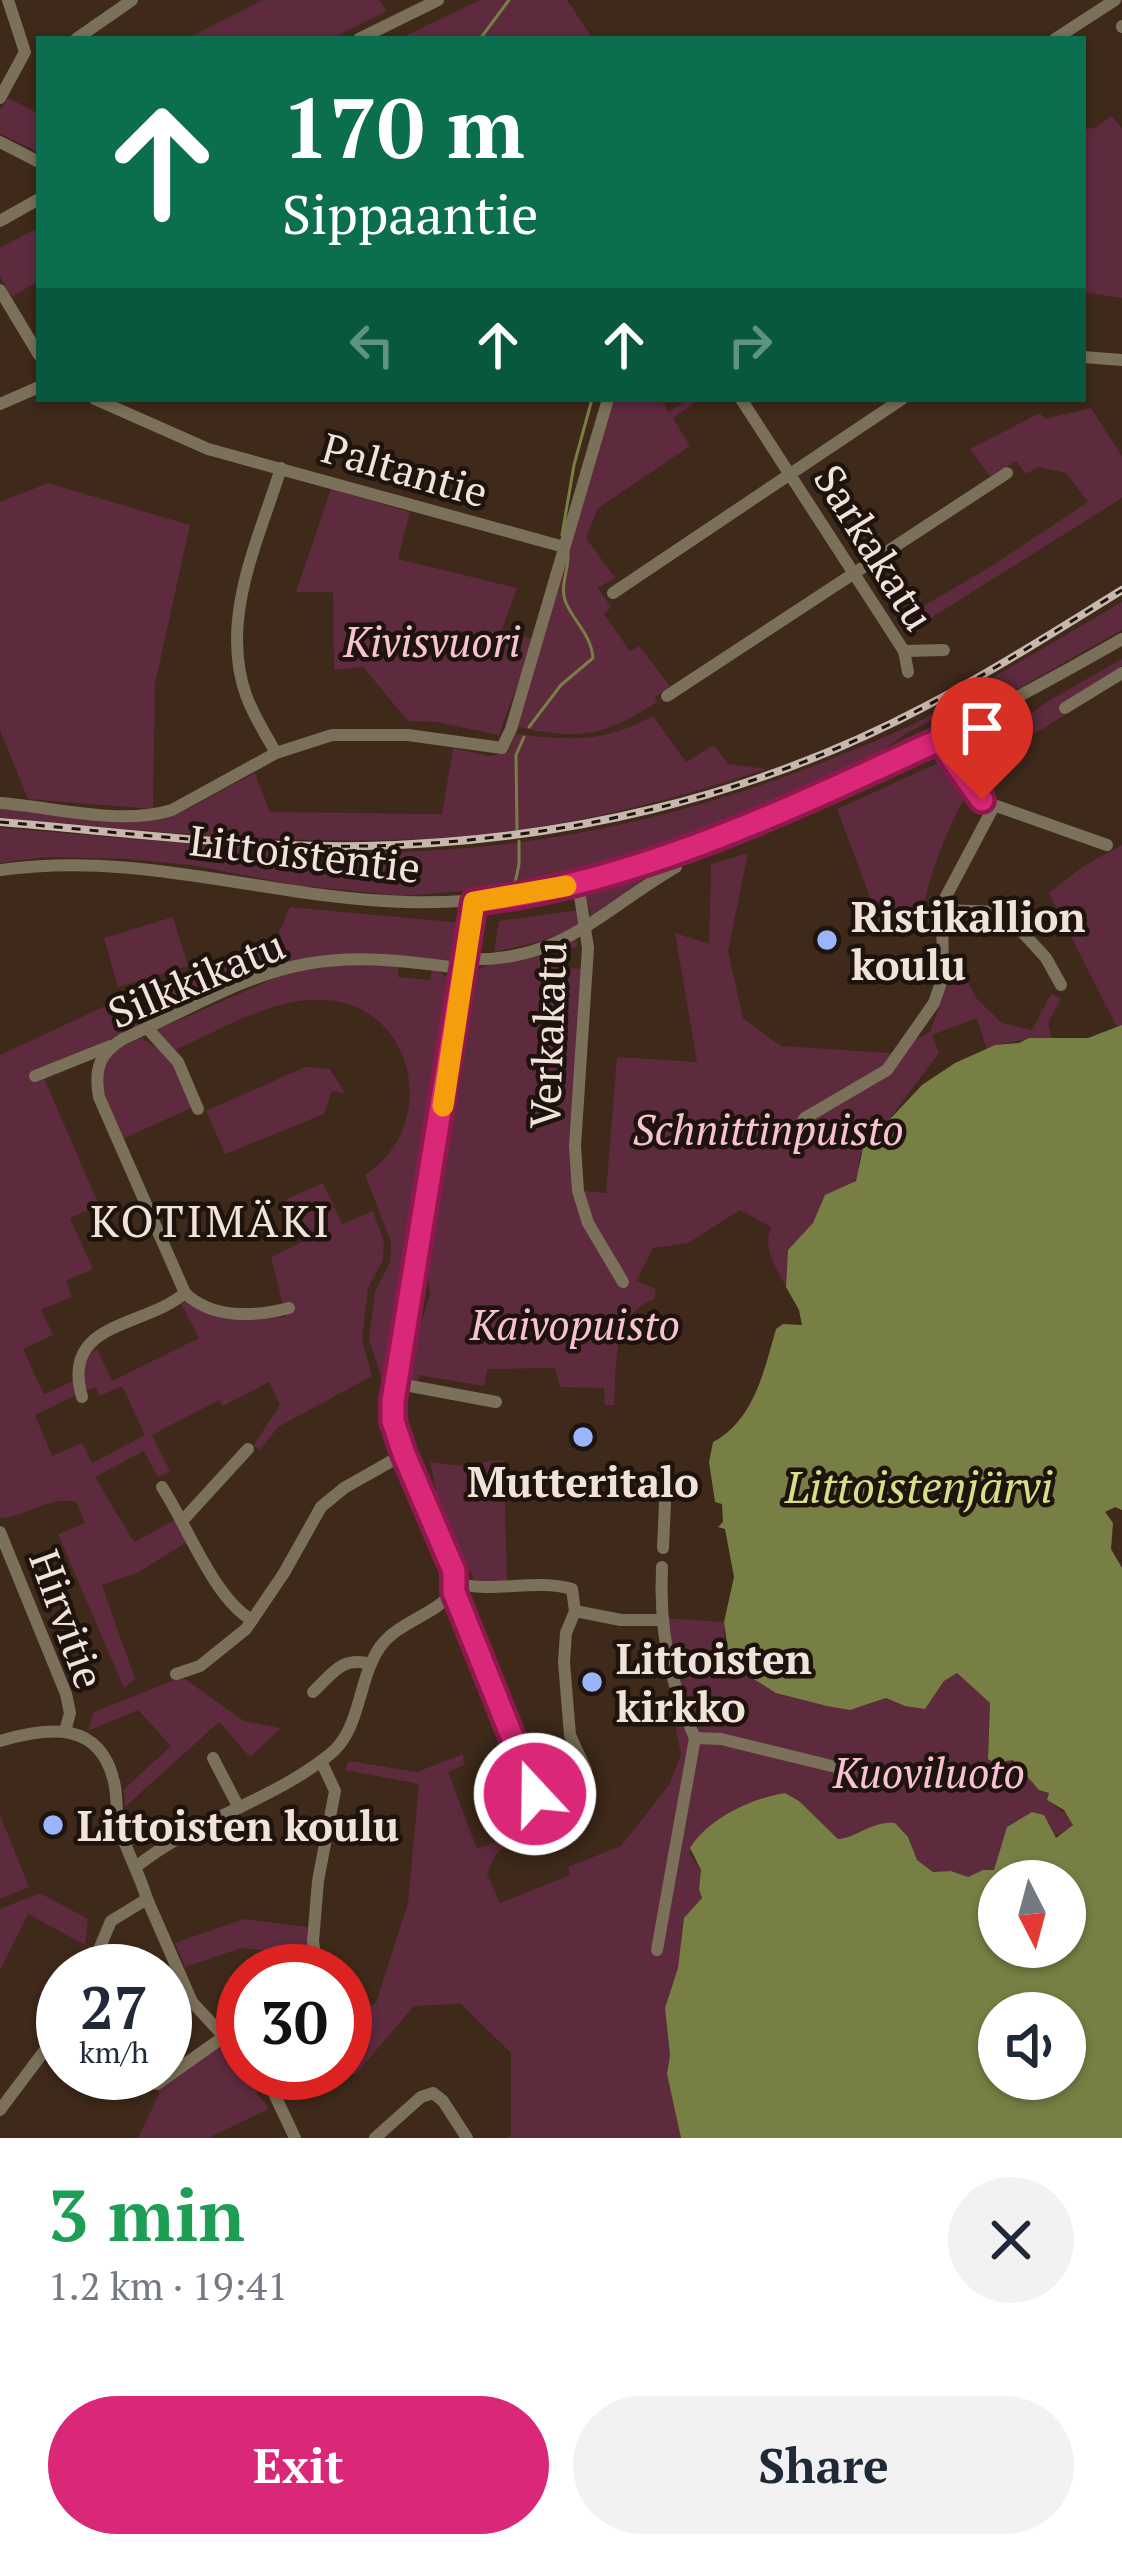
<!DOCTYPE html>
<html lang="en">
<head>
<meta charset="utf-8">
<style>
	:root { --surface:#fff; --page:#f2f2f3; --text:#1f2937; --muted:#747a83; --accent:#db2777 }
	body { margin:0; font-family:"PT Serif",serif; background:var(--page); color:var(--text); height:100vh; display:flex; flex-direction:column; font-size:45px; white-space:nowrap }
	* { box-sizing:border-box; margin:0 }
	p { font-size:39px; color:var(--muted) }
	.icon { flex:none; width:66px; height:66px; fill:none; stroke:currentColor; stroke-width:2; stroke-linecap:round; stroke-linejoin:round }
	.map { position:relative; height:2138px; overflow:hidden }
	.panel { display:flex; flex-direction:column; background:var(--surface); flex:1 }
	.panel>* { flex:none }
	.banner { position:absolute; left:36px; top:36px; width:1050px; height:366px; border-radius:0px; box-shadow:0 3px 9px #0004; background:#0b6e4f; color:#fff; overflow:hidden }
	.needle { width:78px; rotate:174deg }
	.tools { position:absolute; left:978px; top:1860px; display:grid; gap:24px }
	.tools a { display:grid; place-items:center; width:108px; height:108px; border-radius:50%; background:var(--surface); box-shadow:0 3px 9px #0004; font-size:60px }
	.speed { position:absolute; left:36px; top:1944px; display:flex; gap:24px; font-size:60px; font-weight:700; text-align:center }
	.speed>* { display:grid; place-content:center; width:156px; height:156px; border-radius:50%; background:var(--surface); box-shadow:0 3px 9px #0004; line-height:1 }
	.speed small { font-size:30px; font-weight:400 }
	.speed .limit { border:18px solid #d22; background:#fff; color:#111 }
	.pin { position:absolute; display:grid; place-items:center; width:102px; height:102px; color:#fff; margin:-123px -51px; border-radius:50% 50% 50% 0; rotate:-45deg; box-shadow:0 0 12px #0007 }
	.pin .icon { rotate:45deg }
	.me { position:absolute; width:132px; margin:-66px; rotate:339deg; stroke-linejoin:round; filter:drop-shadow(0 0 9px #0008) }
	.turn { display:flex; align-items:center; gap:42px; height:252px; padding:0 48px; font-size:54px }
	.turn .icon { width:156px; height:156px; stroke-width:2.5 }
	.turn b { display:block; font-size:84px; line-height:102px }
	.lanes { display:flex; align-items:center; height:114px; padding:0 48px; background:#0003; justify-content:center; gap:60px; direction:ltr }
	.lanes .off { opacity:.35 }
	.round { display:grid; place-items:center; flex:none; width:126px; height:126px; border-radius:63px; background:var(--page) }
	.headline { display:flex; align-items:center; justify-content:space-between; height:204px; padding:0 48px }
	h1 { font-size:72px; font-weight:600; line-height:90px; color:#1e9e55 }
	.action { display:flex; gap:24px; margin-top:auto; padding:24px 48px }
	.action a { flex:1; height:138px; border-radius:72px; background:var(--accent); color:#fff; font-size:48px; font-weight:600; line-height:138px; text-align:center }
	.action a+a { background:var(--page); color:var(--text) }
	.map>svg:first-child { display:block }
</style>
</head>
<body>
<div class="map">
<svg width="1122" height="2138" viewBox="0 0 1122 2138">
	<rect width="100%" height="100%" fill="#3e291a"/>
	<g fill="#5d2a3e">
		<path d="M263,0H379L387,11L330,39H186Z"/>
		<path d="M480,0H567L593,39H399Z"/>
		<path d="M8,98L39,114V152L0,134V110Z"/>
		<path d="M1111,116L1122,128V298L1083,292V130L1097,127Z"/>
		<path d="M39,227V280L12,297L0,277V248Z"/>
		<path d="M614,399H660L669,412L688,399H700L673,418L690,446L598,508L586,538L615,578L598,588L611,607L604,614L630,651L639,646L670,686L655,697L657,702C603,737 580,740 517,727Z"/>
		<path d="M1091,408L1122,456V498L904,635L896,622L990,567L1088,502L1066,473L1038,467L1026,474L1016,461L990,476L970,449L1040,413L1045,419Z"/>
		<path d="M48,483L190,525L155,684L153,809L28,799L0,730V502Z"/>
		<path d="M331,489L410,512L398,559L517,588L502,630L534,639L499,735L436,722L408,721L363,667L334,670L333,592H296Z"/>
		<path d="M1122,602V630L982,709L969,687L980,685Z"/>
		<path d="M1122,659V666L1061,705L1065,715L985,764L988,788L980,784L982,749L1050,700Z"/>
		<path d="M962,692L967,702L907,733L851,772L672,848L546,884L404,896L295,885L191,865L129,859L45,857L0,863V828C129,837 261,854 391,852C543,849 693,815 833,758C868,743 938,719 962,692Z"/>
		<path d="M653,716L686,762L714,745L728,764L767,769C684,796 596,820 510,831C341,853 169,832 0,819V809L161,819L178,814L255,773L270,812L442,814L453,748L490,756L508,752L516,734C573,740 601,744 653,716Z"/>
		<path d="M945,760L967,793C945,834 929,873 921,919L882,929L837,809Z"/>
		<path d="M773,817H780L652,873L592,919L586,897L591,889Z"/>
		<path d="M1122,845V1025L1117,1027L1049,893L1082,867Z"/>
		<path d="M748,853L728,951L743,1018L781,1046L890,1053L930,1032L956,961L977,999L1002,1023L1032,1030L1051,994L1061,998L1048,1023L1052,1038C1030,1038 1008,1042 986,1048L977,1018L932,1035L939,1053L872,1142C858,1151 858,1160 859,1176L788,1250L786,1287C776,1267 762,1249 771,1227L740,1210L688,1243L653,1248L636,1281L656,1289L654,1299C611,1315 617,1367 614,1405H605L604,1388L560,1387L555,1368L487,1369L484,1386L419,1375L418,1381L402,1380L430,1295L425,1246L474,973L484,966L547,952L576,939L578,946L565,952V968L583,969L572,1154L581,1191L606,1193L617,1057L697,1062L675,933L709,944L711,864Z"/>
		<path d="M290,907L463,923L460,956L455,961L345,956L210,996L40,1069L99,1205L70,1218L93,1269L66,1281L72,1297L41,1310L53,1335L23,1349L44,1394L73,1381L76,1395L35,1415L52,1456L82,1443L92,1463L145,1435L122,1386L100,1396L96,1388L85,1390L81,1379L85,1357L97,1349L112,1381L199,1338L181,1304L187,1300L220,1316L286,1317L271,1257L304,1241L285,1200L323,1183L342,1224L373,1211L384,1242L383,1260L368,1288L362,1340L372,1376L278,1427L260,1450L253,1446L280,1405L269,1382L223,1406L219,1400L152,1435L170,1471L158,1477L144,1451L95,1477L134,1542L179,1518L195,1537L139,1572L102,1585L135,1679L124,1688L58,1534L85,1523L76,1502C50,1495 27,1517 0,1518V1055L133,993L273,947Z"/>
		<path d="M579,910L582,926L538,942L494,952L499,921Z"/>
		<path d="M173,917L188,966L118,987L104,938Z"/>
		<path d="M343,964L398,967V977L430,980L432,970L439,971L455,984L411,1263L385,1388L369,1340L375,1291L390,1262L391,1242L365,1175C441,1125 415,1006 326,1000C274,996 221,1030 175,1050L154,1031L296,969Z"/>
		<path d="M142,1038L171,1058L194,1107L122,1139C103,1091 79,1060 142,1038Z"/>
		<path d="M305,1067L330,1069L345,1093L332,1091L324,1114L225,1154L206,1111Z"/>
		<path d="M504,1460L507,1581L475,1582L437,1496L430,1462L481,1468L483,1462Z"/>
		<path d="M663,1618L724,1622L725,1649L766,1687L814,1702L860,1707L886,1698L905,1706L925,1709L944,1681L957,1673L990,1703L988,1750L991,1762L1014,1760L1039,1790L1049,1793L1047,1800L1072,1818V1827L1053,1837L1044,1815L1032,1812L1008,1827L994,1870H983L968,1877L951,1871L933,1872L917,1860L908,1837L895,1823C873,1820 856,1838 838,1839L799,1801L785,1793C744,1799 713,1820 689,1853L701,1870L699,1888L702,1898L684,1918L679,1968L665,2008L670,2055L667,2074L681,2138H508L511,2136V2053L461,2004L414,2006L357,2073L287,2100L262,2073H345V2020L376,2003L408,1903L419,1784L345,1770L349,1761L417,1772L463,1754L464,1765L448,1772L477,1849L521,1832L496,1854L487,1874L500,1903L570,1875L568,1867L621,1846L669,1785L681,1755L657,1628Z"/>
		<path d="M182,1677L244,1721L281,1728L250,1757L219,1722L125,1807L124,1789L171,1746L138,1710L88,1731L94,1712Z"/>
		<path d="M0,1815L29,1887L0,1899Z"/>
		<path d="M40,1893L88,1919L85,1945L28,1914L0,1970V1909Z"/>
		<path d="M244,1919L307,1927L314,1971H277L270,1951L241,1948L185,1967L175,1943Z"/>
		<path d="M219,2041L269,2109L208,2138H138L159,2094L157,2084Z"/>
	</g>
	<path fill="#787f44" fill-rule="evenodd" d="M1122,1025V1510L1115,1507L1105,1512L1113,1523L1111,1549L1122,1568V2138H681L667,2074L670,2055L665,2008L678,1968L684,1918L702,1898L699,1889L701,1870L690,1848C708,1819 751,1798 785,1793L799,1801L838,1839C856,1838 873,1820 895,1823L908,1837L917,1860L933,1872L951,1871L968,1877L983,1870H994L1007,1827L1032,1812L1044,1815L1056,1838L1073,1825L1064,1810L1047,1800L1049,1793L1039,1790L1013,1760L994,1763L988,1759L990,1703L957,1673L944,1681L925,1709L905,1706L886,1698L850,1710L827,1706L776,1693L730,1664L724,1622L734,1577L725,1529L718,1527L723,1522L722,1504L715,1502L709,1462L713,1442C754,1420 764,1371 776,1329L783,1324L802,1325L799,1310L786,1287L788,1250L813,1223L825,1195L856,1181L863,1148L922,1085L955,1063L995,1045L1019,1043L1029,1038H1088ZM999,1881H1065V1947H999ZM999,2013H1065V2079H999Z"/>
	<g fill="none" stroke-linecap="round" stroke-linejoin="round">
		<g stroke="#787f44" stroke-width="3">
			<path d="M480,39L509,0"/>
			<path d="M562,535L574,465L592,399"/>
			<path d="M529,727L561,685L593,658C591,635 575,623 566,603C559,586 569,571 568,553"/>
			<path d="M517,829L516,755L524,737"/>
			<path d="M515,883L519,864V841"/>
		</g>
		<g stroke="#7b7059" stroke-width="12">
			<path d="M1122,26V27"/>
			<path d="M76,39L132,0"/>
			<path d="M359,39L438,0"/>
			<path d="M1055,39L1115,0"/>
			<path d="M0,98L25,52L8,0"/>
			<path d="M0,142L39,162"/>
			<path d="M0,221L39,199"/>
			<path d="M0,290L39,355"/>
			<path d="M1083,357L1122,360"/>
			<path d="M95,399L208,449L564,547"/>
			<path d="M741,399L904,651L908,672"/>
			<path d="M0,404L39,387"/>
			<path d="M613,593L902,399"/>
			<path d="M904,651L944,650"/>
			<path d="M667,696L1007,473"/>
			<path d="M1065,708L1122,673"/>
			<path d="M939,740L988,803L1107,845"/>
			<path d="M276,753C266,735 253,715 246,695C219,619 259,539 281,468"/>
			<path d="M0,803C54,807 120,826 172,810L276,753L332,735H408L502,748L511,729L608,399"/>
			<path d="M0,870C143,850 266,898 406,902C519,906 618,873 722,833C862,780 993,713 1122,639"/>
			<path d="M578,883L588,948L575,1146L578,1191L588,1223L623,1282"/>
			<path d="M941,910L1004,912L1046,958L1061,985"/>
			<path d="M468,959C561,963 603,909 676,867"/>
			<path d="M147,1028L178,1062L198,1109"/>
			<path d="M35,1076L110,1046"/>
			<path d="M795,1132L805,1118L887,1070L934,1003L943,977L942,904L994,806"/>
			<path d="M289,1308C254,1317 212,1319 185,1293L99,1097C94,1070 99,1053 123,1039C182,1013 243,975 306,964C359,954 414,962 467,969"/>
			<path d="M394,1383L496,1402"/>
			<path d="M82,1397C60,1321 144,1328 185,1293"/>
			<path d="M162,1487C186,1523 214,1599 252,1620"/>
			<path d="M183,1520L248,1449"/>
			<path d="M0,1532L66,1694L70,1713L65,1731"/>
			<path d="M663,1548L666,1480"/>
			<path d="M662,1567C659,1627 669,1683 695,1738"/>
			<path d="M456,1583C494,1594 534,1578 572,1589L575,1611L566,1633L564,1662L570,1735L586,1770"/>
			<path d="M453,1592L545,1817"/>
			<path d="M575,1611L621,1620H661"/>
			<path d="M176,1674L200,1666L246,1629L284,1573L321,1507L344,1488L404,1454"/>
			<path d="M313,1692C334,1672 342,1656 371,1664"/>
			<path d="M695,1738L721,1739L844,1769"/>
			<path d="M0,1741C48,1727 100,1720 114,1782C118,1797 115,1814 120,1829C127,1853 140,1875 147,1899L111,1921L90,1971"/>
			<path d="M213,1758L239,1808"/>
			<path d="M137,1866C196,1819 270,1802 329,1755C362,1729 357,1680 380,1647C398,1622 433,1616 453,1592L454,1572C432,1520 393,1458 393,1401L467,969L474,902"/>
			<path d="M147,1899L192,2002L243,2057"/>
			<path d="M657,1950L695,1738"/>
			<path d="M317,1970L313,1941L318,1881L335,1791L321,1761"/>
			<path d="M259,2073L272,2089L295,2138"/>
			<path d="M157,2084L222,2038"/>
			<path d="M0,2110L63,2026"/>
			<path d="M375,2138L421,2097L433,2093L443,2101L467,2138"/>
		</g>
		<g stroke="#c7b7ac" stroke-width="8">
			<path id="rail" d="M0,822C121,832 243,848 364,846C560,842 752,798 926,706C993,671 1057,630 1122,590"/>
		</g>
		<use href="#rail" stroke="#1e140d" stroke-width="3" stroke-dasharray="9" stroke-linecap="butt"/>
	</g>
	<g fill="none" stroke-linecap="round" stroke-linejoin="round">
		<g stroke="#8e194d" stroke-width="30">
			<path id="route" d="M535,1794L454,1592V1571L404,1454L393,1421V1401L474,902C638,883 791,808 939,740L982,800"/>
		</g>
		<use href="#route" stroke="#db2777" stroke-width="21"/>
		<path stroke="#f59e0b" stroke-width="21" d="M443,1106L474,902L566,886"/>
	</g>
	<g fill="#9bb5fd" stroke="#1e140d" stroke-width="4.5">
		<circle cx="827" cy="940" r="12"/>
		<circle cx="583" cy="1437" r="12"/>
		<circle cx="592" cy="1682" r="12"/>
		<circle cx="53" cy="1825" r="12"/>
	</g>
	<g text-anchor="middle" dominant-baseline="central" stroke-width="9" stroke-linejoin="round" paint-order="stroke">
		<g font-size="42" fill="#f1e3d9" stroke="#1e140d">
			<text transform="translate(405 469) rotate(16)">Paltantie</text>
			<text transform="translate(875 547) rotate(58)">Sarkakatu</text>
			<text transform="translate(305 853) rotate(7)">Littoistentie</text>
			<text transform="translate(196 978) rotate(-23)">Silkkikatu</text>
			<text transform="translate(547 1035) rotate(-88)">Verkakatu</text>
			<text transform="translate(68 1619) rotate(70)">Hirvitie</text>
		</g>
		<g font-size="42" font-style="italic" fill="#f9c2d4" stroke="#1e140d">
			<text x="432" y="641">Kivisvuori</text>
			<text x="768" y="1129">Schnittinpuisto</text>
			<text x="575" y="1324">Kaivopuisto</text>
			<text x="929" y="1772">Kuoviluoto</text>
		</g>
		<g font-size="42" font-weight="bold" fill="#f1e3d9" stroke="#1e140d" text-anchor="start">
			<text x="851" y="916">Ristikallion<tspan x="851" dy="48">koulu</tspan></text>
			<text x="583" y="1481" text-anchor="middle">Mutteritalo</text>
			<text x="616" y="1658">Littoisten<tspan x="616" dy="48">kirkko</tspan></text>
			<text x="77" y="1825">Littoisten koulu</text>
		</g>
		<g font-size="45" letter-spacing="3" fill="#f1e3d9" stroke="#1e140d">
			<text x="211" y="1220">KOTIMÄKI</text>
		</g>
		<g font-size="45" font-style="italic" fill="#d5df88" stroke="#1e140d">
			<text x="919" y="1486">Littoistenjärvi</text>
		</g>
	</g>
</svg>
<div class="tools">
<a><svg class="needle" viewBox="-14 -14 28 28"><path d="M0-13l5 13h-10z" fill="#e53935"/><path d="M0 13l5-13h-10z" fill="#747a83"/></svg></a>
<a><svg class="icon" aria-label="sound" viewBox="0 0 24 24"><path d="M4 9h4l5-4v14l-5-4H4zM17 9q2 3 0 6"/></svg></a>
</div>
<div class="speed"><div>27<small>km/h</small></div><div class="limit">30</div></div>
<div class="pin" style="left:982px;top:800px;background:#d93025"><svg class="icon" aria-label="arrive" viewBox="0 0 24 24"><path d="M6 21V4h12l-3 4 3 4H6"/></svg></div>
<svg class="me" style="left:535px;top:1794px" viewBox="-20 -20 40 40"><circle r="17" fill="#db2777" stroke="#fff" stroke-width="3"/><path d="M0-11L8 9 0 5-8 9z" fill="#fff"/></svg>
<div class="banner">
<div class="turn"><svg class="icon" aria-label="ahead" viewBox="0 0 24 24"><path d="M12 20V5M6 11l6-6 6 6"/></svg><div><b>170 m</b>Sippaantie</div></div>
<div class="lanes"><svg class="icon off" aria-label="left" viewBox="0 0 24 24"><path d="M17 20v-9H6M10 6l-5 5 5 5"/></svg><svg class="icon" aria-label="ahead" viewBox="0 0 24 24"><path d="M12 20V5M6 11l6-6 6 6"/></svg><svg class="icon" aria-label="ahead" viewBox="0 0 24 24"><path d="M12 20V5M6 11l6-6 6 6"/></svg><svg class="icon off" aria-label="right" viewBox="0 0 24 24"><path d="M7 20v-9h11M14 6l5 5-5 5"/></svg></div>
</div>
</div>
<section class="panel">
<div class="headline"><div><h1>3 min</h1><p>1.2 km · 19:41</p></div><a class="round"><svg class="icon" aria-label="close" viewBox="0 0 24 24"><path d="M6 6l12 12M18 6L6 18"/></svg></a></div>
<div class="action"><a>Exit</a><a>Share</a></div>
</section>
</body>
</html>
